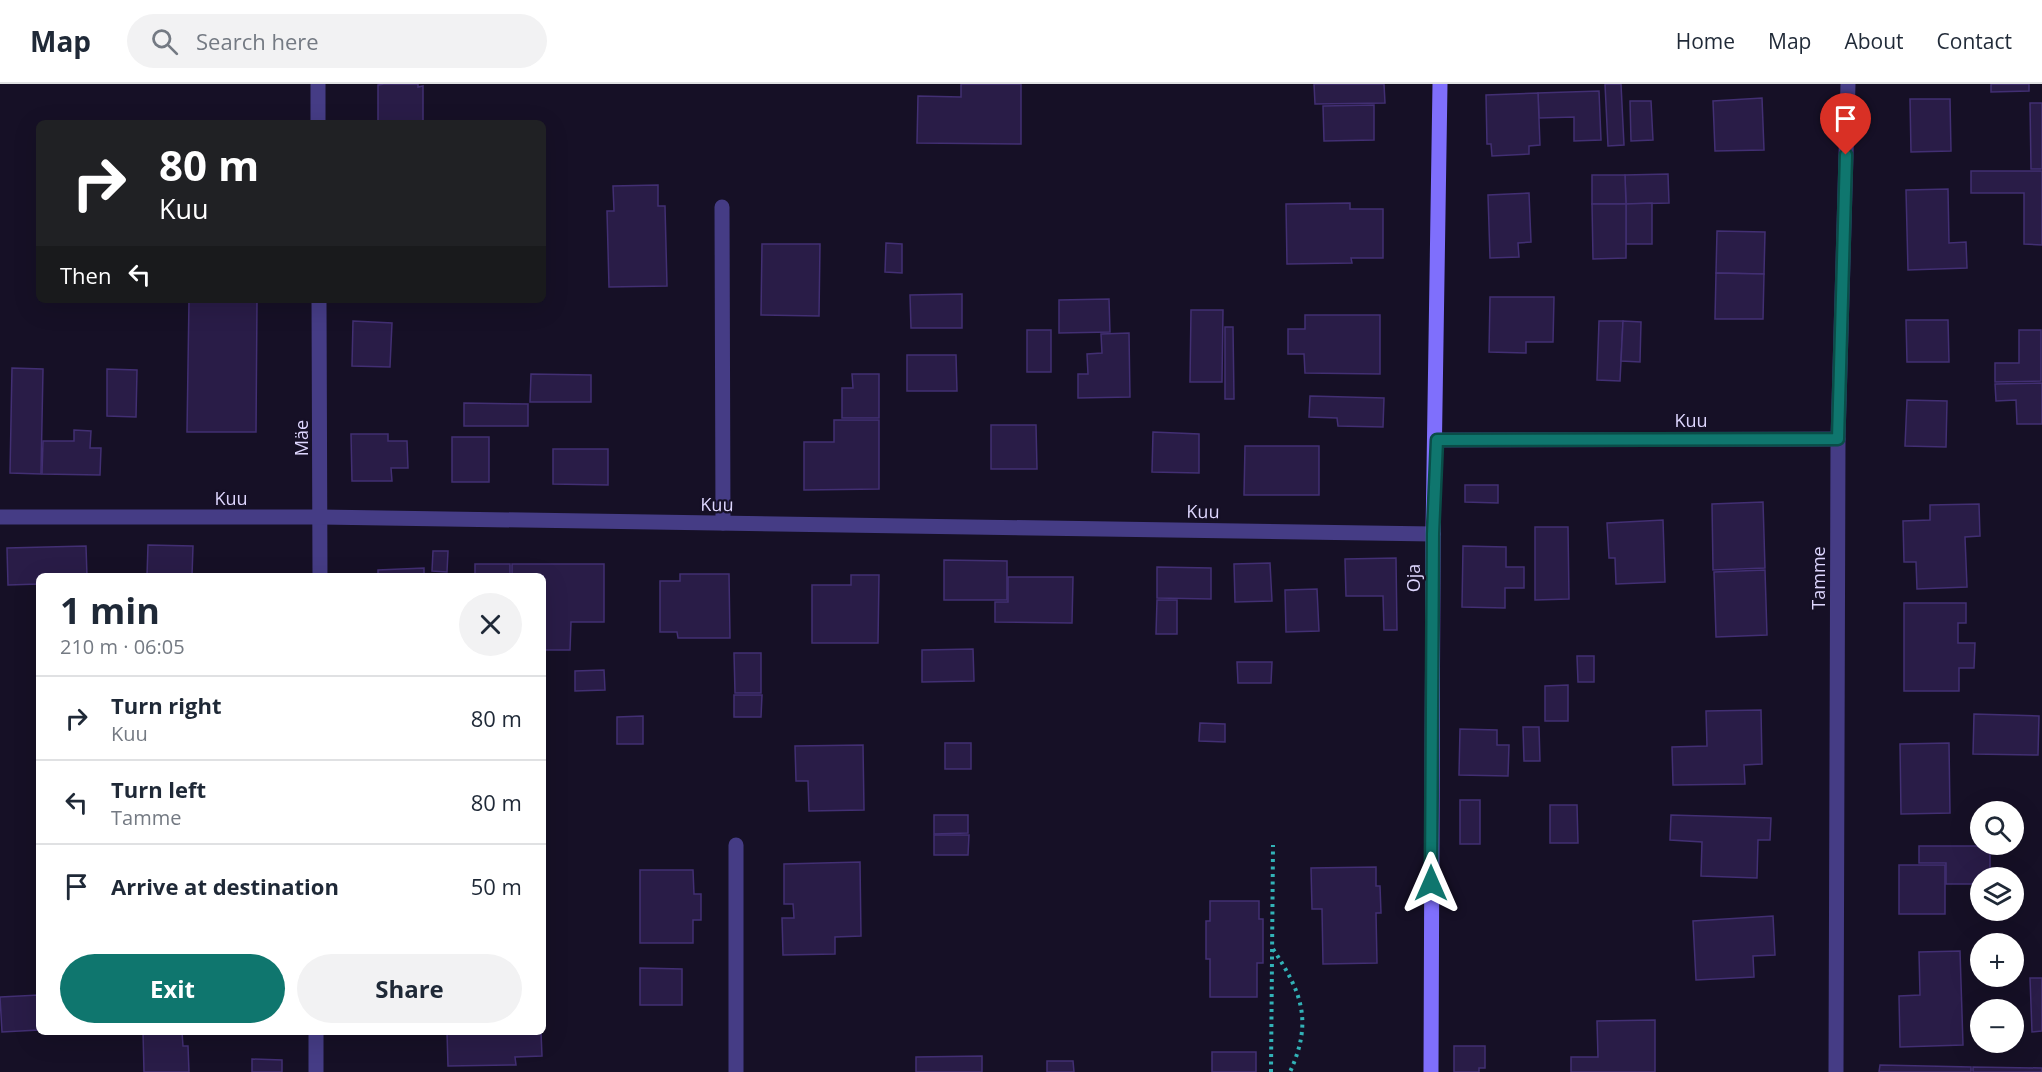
<!DOCTYPE html>
<html lang="en">
<head>
<meta charset="utf-8">
<style>
	:root { --surface:#fff; --page:#f2f2f3; --text:#1f2937; --muted:#747a83; --line:#e0e1e3; --accent:#0f766e }
	body { margin:0; font-family:"Open Sans",sans-serif; background:var(--page); color:var(--text); height:100vh; display:flex; flex-direction:column; font-size:22px; white-space:nowrap }
	* { box-sizing:border-box; margin:0 }
	p { font-size:20px; color:var(--muted) }
	.icon { flex:none; width:33px; height:33px; fill:none; stroke:currentColor; stroke-width:2; stroke-linecap:round; stroke-linejoin:round }
	.map { position:relative; flex:1; overflow:hidden }
	.panel { position:absolute; left:36px; top:489px; width:510px; height:462px; display:flex; flex-direction:column; background:var(--surface); border-radius:9px; box-shadow:0 6px 24px #0002 }
	.panel>* { flex:none }
	.guide { position:absolute; left:36px; top:36px; width:510px; height:183px; border-radius:9px; box-shadow:0 6px 24px #0002; background:#202124; color:#fff; overflow:hidden }
	.buttons { position:absolute; left:1970px; top:717px; display:grid; gap:12px }
	.buttons a { display:grid; place-items:center; width:54px; height:54px; border-radius:50%; background:var(--surface); box-shadow:0 6px 24px #0002; font-size:30px }
	.pin { position:absolute; display:grid; place-items:center; width:51px; height:51px; color:#fff; margin:-62px -26px; border-radius:50% 50% 50% 0; rotate:-45deg; box-shadow:0 0 6px #0007 }
	.pin .icon { rotate:45deg }
	.me { position:absolute; width:66px; margin:-33px; rotate:0deg; stroke-linejoin:round; filter:drop-shadow(0 0 4px #0008) }
	.turn { display:flex; align-items:center; gap:21px; height:126px; padding:0 24px; font-size:27px }
	.turn .icon { width:78px; height:78px; stroke-width:2.5 }
	.turn b { display:block; font-size:42px; line-height:51px }
	.then { display:flex; align-items:center; height:57px; padding:0 24px; background:#0003; gap:12px; font-size:22px }
	.round { display:grid; place-items:center; flex:none; width:63px; height:63px; border-radius:32px; background:var(--page) }
	.head { display:flex; align-items:center; justify-content:space-between; height:102px; padding:0 24px }
	h1 { font-size:36px; font-weight:700; line-height:45px }
	.primary-button { display:flex; gap:12px; margin-top:auto; padding:12px 24px }
	.primary-button a { flex:1; height:69px; border-radius:36px; background:var(--accent); color:#fff; font-size:24px; font-weight:700; line-height:69px; text-align:center }
	.primary-button a+a { background:var(--page); color:var(--text) }
	ul { padding:0; list-style:none }
	li { display:flex; align-items:center; gap:18px; height:84px; padding:0 24px; border-top:2px solid var(--line) }
	li div { flex:1 }
	li b { display:block; font-size:22px }
	li em { font-style:normal }
	header { display:flex; align-items:center; gap:36px; box-sizing:border-box; height:84px; padding:0 30px; background:var(--surface); border-bottom:2px solid var(--line) }
	header strong { font-size:28px }
	nav { display:flex; gap:33px; margin-inline-start:auto; font-size:21px }
	.search { width:420px; height:54px; background:var(--page); display:flex; align-items:center; gap:15px; box-sizing:border-box; padding:0 21px; border-radius:33px; color:var(--muted); font-size:22px }
	.map>svg:first-child { display:block }
</style>
</head>
<body>
<header>
<strong>Map</strong>
<div class="search"><svg class="icon" aria-label="search" viewBox="0 0 24 24"><circle cx="10" cy="10" r="6"/><path d="M15 15l6 6"/></svg>Search here</div>
<nav><a>Home</a><a>Map</a><a>About</a><a>Contact</a></nav>
</header>
<div class="map">
<svg width="2042" height="988" viewBox="0 0 2042 988">
	<rect width="100%" height="100%" fill="#161026"/>
	<g fill="#291c47" stroke="#422f73" stroke-width="1.5">
		<path d="M384,0H418V3L423,2V39H378V1Z"/>
		<path d="M961,0H1021V60L917,59L918,12L961,13Z"/>
		<path d="M1314,0H1384L1385,19L1315,20Z"/>
		<path d="M1605,0H1621L1624,61L1608,62Z"/>
		<path d="M1991,0H2029V7L1991,8Z"/>
		<path d="M1599,7L1601,56L1574,57V33L1539,34L1538,9Z"/>
		<path d="M1538,9L1540,61L1529,62V70L1492,72L1491,60H1487L1486,11Z"/>
		<path d="M1762,14L1764,66L1715,67L1713,17Z"/>
		<path d="M1910,15H1950L1951,67L1911,68Z"/>
		<path d="M1630,17H1651L1653,56L1631,57Z"/>
		<path d="M2030,19H2042V85H2031Z"/>
		<path d="M1374,21V56L1324,57L1323,22Z"/>
		<path d="M1971,87H2042V161L2024,160V109H1971Z"/>
		<path d="M1668,90L1669,119L1626,120L1625,91Z"/>
		<path d="M1592,91H1625L1626,120H1592Z"/>
		<path d="M658,101V122H665L667,202L609,203L607,127H614L613,102Z"/>
		<path d="M1948,105L1949,159L1966,158L1967,184L1908,186L1906,106Z"/>
		<path d="M1529,109L1531,158L1518,159L1519,173L1490,174L1488,111Z"/>
		<path d="M1350,119V125H1383V174H1351L1352,179L1287,180L1286,120Z"/>
		<path d="M1652,119V160H1626V120Z"/>
		<path d="M1592,120H1626V174L1593,175Z"/>
		<path d="M1717,147L1765,148L1764,190L1716,189Z"/>
		<path d="M886,159L902,160V189L885,188Z"/>
		<path d="M762,160H820L819,232L761,231Z"/>
		<path d="M1716,189L1764,190L1763,235H1715Z"/>
		<path d="M962,210V244H911L910,211Z"/>
		<path d="M1490,213H1554L1553,258H1526V269L1489,268Z"/>
		<path d="M1109,215L1110,248L1059,249V216Z"/>
		<path d="M189,216H257L256,348H187Z"/>
		<path d="M1191,226H1223L1222,298H1190Z"/>
		<path d="M1305,231H1380V290L1305,289L1304,270H1288V245H1305Z"/>
		<path d="M1906,236H1948L1949,278H1907Z"/>
		<path d="M353,237L392,239L390,283L352,282Z"/>
		<path d="M1599,237H1623L1620,297L1597,296Z"/>
		<path d="M1623,237L1641,238L1640,278L1621,277Z"/>
		<path d="M1225,243H1233L1234,315H1225Z"/>
		<rect x="1027" y="246" width="24" height="42"/>
		<path d="M2019,246H2041V297L1995,298V279H2019Z"/>
		<path d="M1129,249L1130,313L1078,314V290H1088L1087,270L1102,269L1101,250Z"/>
		<path d="M907,271H956L957,307H907Z"/>
		<path d="M12,284L43,285L41,390L10,389Z"/>
		<path d="M107,285L137,286L136,333L107,332Z"/>
		<path d="M531,290L591,291V318H530Z"/>
		<path d="M852,290H879V334H842V304H853Z"/>
		<path d="M2042,299V340H2017L2016,316L1996,317L1995,300Z"/>
		<path d="M1310,312L1384,314L1383,343L1338,342L1337,334L1309,333Z"/>
		<path d="M1907,316L1947,317L1946,363L1905,362Z"/>
		<path d="M464,319L528,320V342H464Z"/>
		<path d="M834,336H879V405L804,406V358H834Z"/>
		<path d="M991,341H1036L1037,385H991Z"/>
		<path d="M74,346L91,347L90,364H101L100,391L42,390L43,357H74Z"/>
		<path d="M1153,348L1199,350V389L1152,388Z"/>
		<path d="M351,350H388V357H407L408,384H391L392,397H352Z"/>
		<rect x="452" y="353" width="37" height="45"/>
		<path d="M1245,362H1319V411H1244Z"/>
		<path d="M553,365H608V401L553,400Z"/>
		<path d="M1465,401H1498V419L1465,418Z"/>
		<path d="M1763,418L1765,484L1713,486L1712,420Z"/>
		<path d="M1979,420L1980,452L1965,453L1967,503L1917,505L1916,478H1904L1903,437L1930,436V421Z"/>
		<path d="M1663,436L1665,498L1616,500L1615,474H1609L1607,439Z"/>
		<path d="M1535,443H1568L1569,515L1535,516Z"/>
		<path d="M148,461L193,462L192,492H147Z"/>
		<path d="M86,462L87,492H39V500L8,501L7,464Z"/>
		<path d="M1463,462L1506,463V483H1524V504H1505V524L1462,523Z"/>
		<path d="M433,467H448L447,488L432,487Z"/>
		<path d="M1396,474L1397,546H1384L1383,512H1346L1345,475Z"/>
		<path d="M944,476L1007,477V516H944Z"/>
		<path d="M1270,479L1272,517L1235,518L1234,480Z"/>
		<rect x="475" y="480" width="35" height="12"/>
		<path d="M512,480H604V538H571L570,566H543V492H512Z"/>
		<path d="M1157,483L1211,484V515L1157,514Z"/>
		<path d="M424,484V492H378V486Z"/>
		<path d="M1765,486L1767,551L1716,553L1714,488Z"/>
		<path d="M680,490H729L730,554H678L677,548H660V497H680Z"/>
		<path d="M851,491H879L878,559H812V501H851Z"/>
		<path d="M1008,493H1073L1072,539L995,538V518H1008Z"/>
		<path d="M1317,505L1319,547L1286,548L1285,506Z"/>
		<path d="M1157,516H1177V550H1156Z"/>
		<path d="M1904,519H1966V539H1958V559H1975L1974,584H1959V607H1904Z"/>
		<path d="M973,565L974,597L922,598V566Z"/>
		<path d="M734,569H761V609H735Z"/>
		<path d="M1577,572H1594V598H1578Z"/>
		<path d="M1237,578H1272L1271,599H1238Z"/>
		<path d="M604,586L605,606L575,607V587Z"/>
		<path d="M1568,601V637H1545V602Z"/>
		<path d="M734,611H762L761,633H734Z"/>
		<path d="M1761,626L1762,680L1744,681L1745,700L1673,701L1672,663L1707,662L1706,627Z"/>
		<path d="M1974,630L2039,632L2038,671L1973,670Z"/>
		<path d="M643,632V660H617V633Z"/>
		<path d="M1200,639L1225,640V658L1199,657Z"/>
		<path d="M1523,643H1539L1540,677H1524Z"/>
		<path d="M1460,645L1497,646V661H1509L1508,692L1459,691Z"/>
		<rect x="945" y="659" width="26" height="26"/>
		<path d="M1949,659L1950,729L1901,730L1900,660Z"/>
		<path d="M863,661L864,726L809,727L808,697H796L795,662Z"/>
		<rect x="1460" y="716" width="20" height="44"/>
		<path d="M1550,721H1577L1578,759H1550Z"/>
		<path d="M934,731H968V749L934,750Z"/>
		<path d="M1671,731L1771,734L1770,756H1758L1757,794L1701,792L1702,758L1670,756Z"/>
		<path d="M934,751H969L968,771H934Z"/>
		<path d="M1919,762H1990V794H1980V800H1946V779H1919Z"/>
		<path d="M860,778L861,852L835,853V870L783,871L782,834H794L793,820H784V780Z"/>
		<rect x="1899" y="781" width="46" height="49"/>
		<path d="M1376,783V802H1380L1381,829H1376L1377,879L1323,880L1322,825H1312L1311,784Z"/>
		<path d="M640,786H693L694,810H701V836H693V859H640Z"/>
		<path d="M1210,817H1259V835H1263V879H1257V913H1210V875H1206V837H1210Z"/>
		<path d="M1773,832L1775,871L1753,872L1754,893L1696,896L1693,837Z"/>
		<path d="M1960,867L1963,961L1900,963L1899,912L1920,911L1919,868Z"/>
		<path d="M640,884L682,885V921H640Z"/>
		<path d="M2030,894H2042V947L2032,948Z"/>
		<path d="M39,911V946L2,948L0,913Z"/>
		<path d="M1655,936V988H1571V973H1598L1597,937Z"/>
		<path d="M143,948H182L183,962H188L189,988H144Z"/>
		<path d="M447,948H541L542,972L515,973L516,981L448,982Z"/>
		<path d="M1454,962H1485V984H1479V988H1454Z"/>
		<rect x="1212" y="968" width="44" height="20"/>
		<path d="M982,972V988H916V973Z"/>
		<path d="M252,975L282,976V988H252Z"/>
		<path d="M1047,977H1073L1074,988H1047Z"/>
		<path d="M1880,981L1971,983V988H1879Z"/>
		<path d="M1973,983L2042,984V988H1973Z"/>
	</g>
	<g fill="none" stroke-linecap="round" stroke-linejoin="round">
		<g stroke="#32b2b7" stroke-width="4" stroke-dasharray="3 4.5" stroke-linecap="butt">
			<path d="M1273,865C1302,909 1313,937 1290,988"/>
			<path d="M1271,988L1273,761"/>
		</g>
		<g stroke="#453c85" stroke-width="15">
			<path d="M722,123L723,439"/>
			<path d="M736,988V761"/>
		</g>
		<g stroke="#453c85" stroke-width="15">
			<path d="M318,0V39"/>
			<path d="M319,216L320,492"/>
			<path d="M1437,356L1838,355"/>
			<path d="M0,433H321L1433,450"/>
			<path d="M316,988V948"/>
			<path d="M1836,988L1838,355L1848,0"/>
		</g>
		<path stroke="#7f6ffc" stroke-width="15" d="M1431,988L1433,450L1440,0"/>
	</g>
	<g fill="none" stroke-linecap="round" stroke-linejoin="round">
		<g stroke="#0a4d48" stroke-width="15">
			<path id="route" d="M1431,799L1433,450L1437,356L1838,355L1846,71"/>
		</g>
		<use href="#route" stroke="#0f766e" stroke-width="10"/>
	</g>
	<g text-anchor="middle" dominant-baseline="central" stroke-width="4.5" stroke-linejoin="round" paint-order="stroke">
		<g font-size="18" fill="#ded6fe" stroke="#161026">
			<text x="1691" y="336">Kuu</text>
			<text transform="translate(301 354) rotate(-90)">Mäe</text>
			<text x="231" y="414">Kuu</text>
			<text transform="translate(717 420) rotate(1)">Kuu</text>
			<text transform="translate(1203 427) rotate(1)">Kuu</text>
			<text transform="translate(1413 494) rotate(-90)">Oja</text>
			<text transform="translate(1818 494) rotate(-90)">Tamme</text>
		</g>
	</g>
</svg>
<div class="buttons">
<a><svg class="icon" aria-label="search" viewBox="0 0 24 24"><circle cx="10" cy="10" r="6"/><path d="M15 15l6 6"/></svg></a>
<a><svg class="icon" aria-label="layers" viewBox="0 0 24 24"><path d="M12 4l9 5-9 5-9-5zM3 14l9 5 9-5"/></svg></a>
<a>+</a>
<a>−</a>
</div>
<div class="pin" style="left:1846px;top:71px;background:#d93025"><svg class="icon" aria-label="arrive" viewBox="0 0 24 24"><path d="M6 21V4h12l-3 4 3 4H6"/></svg></div>
<svg class="me" style="left:1431px;top:799px" viewBox="-20 -20 40 40"><path d="M0-17L14 15 0 8-14 15z" fill="#0f766e" stroke="#fff" stroke-width="4"/></svg>
<div class="guide">
<div class="turn"><svg class="icon" aria-label="right" viewBox="0 0 24 24"><path d="M7 20v-9h11M14 6l5 5-5 5"/></svg><div><b>80 m</b>Kuu</div></div>
<div class="then">Then<svg class="icon" aria-label="left" viewBox="0 0 24 24"><path d="M17 20v-9H6M10 6l-5 5 5 5"/></svg></div>
</div>
<section class="panel">
<div class="head"><div><h1>1 min</h1><p>210 m · 06:05</p></div><a class="round"><svg class="icon" aria-label="close" viewBox="0 0 24 24"><path d="M6 6l12 12M18 6L6 18"/></svg></a></div>
<ul>
<li><svg class="icon" aria-label="right" viewBox="0 0 24 24"><path d="M7 20v-9h11M14 6l5 5-5 5"/></svg><div><b>Turn right</b><p>Kuu</p></div><em>80 m</em></li>
<li><svg class="icon" aria-label="left" viewBox="0 0 24 24"><path d="M17 20v-9H6M10 6l-5 5 5 5"/></svg><div><b>Turn left</b><p>Tamme</p></div><em>80 m</em></li>
<li><svg class="icon" aria-label="arrive" viewBox="0 0 24 24"><path d="M6 21V4h12l-3 4 3 4H6"/></svg><div><b>Arrive at destination</b></div><em>50 m</em></li>
</ul>
<div class="primary-button"><a>Exit</a><a>Share</a></div>
</section>
</div>
</body>
</html>
